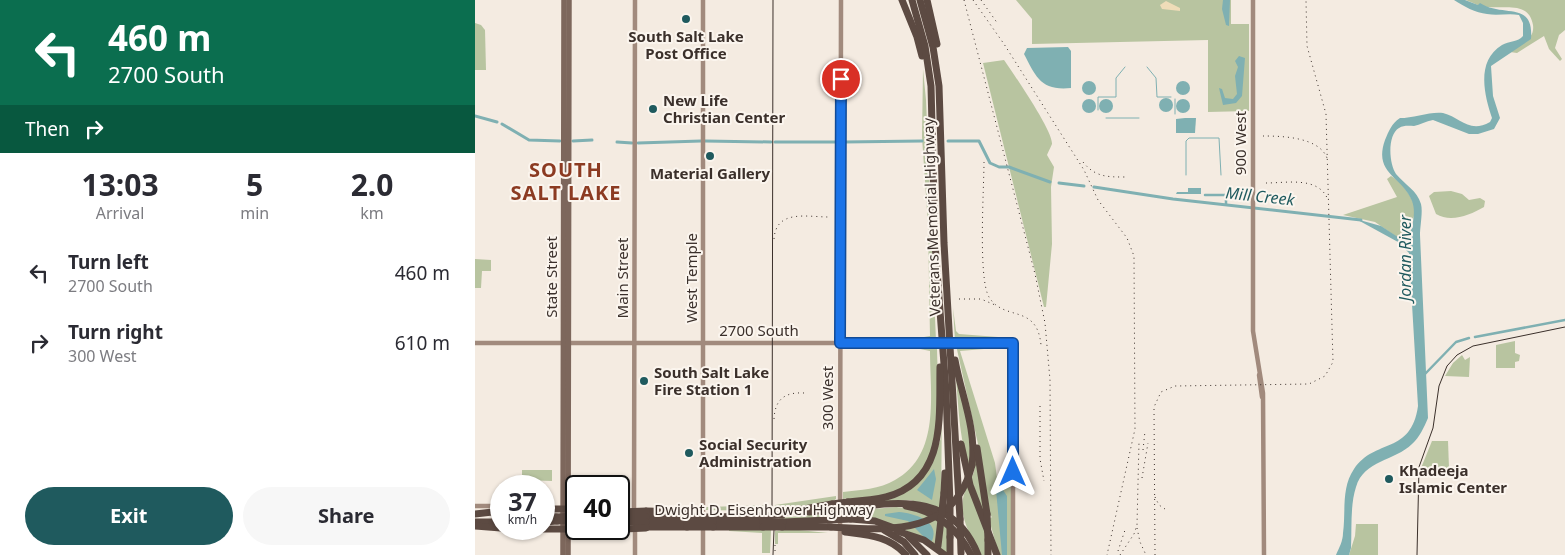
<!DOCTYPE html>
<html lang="en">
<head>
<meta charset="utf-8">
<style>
	:root { --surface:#fff; --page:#f7f7f7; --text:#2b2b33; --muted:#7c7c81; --accent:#1f5a5e }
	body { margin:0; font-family:"Noto Sans",sans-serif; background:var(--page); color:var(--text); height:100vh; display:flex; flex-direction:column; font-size:19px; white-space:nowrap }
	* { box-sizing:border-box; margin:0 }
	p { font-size:16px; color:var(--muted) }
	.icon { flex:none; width:28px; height:28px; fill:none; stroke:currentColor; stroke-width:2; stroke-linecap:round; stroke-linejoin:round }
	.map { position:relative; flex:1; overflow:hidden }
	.drawer { display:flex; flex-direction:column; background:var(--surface); width:475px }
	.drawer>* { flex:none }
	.guide { background:#0b6e4f; color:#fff; overflow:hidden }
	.speed { position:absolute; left:15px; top:475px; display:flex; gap:10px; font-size:25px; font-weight:700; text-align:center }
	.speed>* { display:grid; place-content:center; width:65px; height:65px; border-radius:50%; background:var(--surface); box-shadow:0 1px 4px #0004; line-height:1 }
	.speed small { font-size:12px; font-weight:400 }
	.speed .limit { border:2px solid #111; border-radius:8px; background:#fff; color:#111 }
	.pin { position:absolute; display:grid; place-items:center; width:42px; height:42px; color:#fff; margin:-21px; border:2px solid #fff; border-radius:50%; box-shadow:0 1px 5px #0007 }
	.me { position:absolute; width:55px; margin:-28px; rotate:0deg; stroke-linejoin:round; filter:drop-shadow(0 0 4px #0008) }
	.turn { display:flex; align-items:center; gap:18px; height:105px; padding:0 25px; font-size:22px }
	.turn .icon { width:65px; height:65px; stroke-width:2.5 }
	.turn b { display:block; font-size:35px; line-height:42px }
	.then { display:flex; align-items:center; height:48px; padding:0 25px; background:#0003; gap:10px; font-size:19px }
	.eta { display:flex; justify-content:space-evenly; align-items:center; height:85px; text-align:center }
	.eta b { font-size:30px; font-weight:700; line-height:35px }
	.action { display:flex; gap:10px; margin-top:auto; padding:10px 25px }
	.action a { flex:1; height:58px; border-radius:30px; background:var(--accent); color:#fff; font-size:20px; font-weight:700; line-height:58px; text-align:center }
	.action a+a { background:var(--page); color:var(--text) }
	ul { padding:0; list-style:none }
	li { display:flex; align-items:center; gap:15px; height:70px; padding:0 25px }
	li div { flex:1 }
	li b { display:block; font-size:19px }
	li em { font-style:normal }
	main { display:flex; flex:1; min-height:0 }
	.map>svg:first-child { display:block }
</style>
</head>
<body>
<main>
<section class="drawer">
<div class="guide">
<div class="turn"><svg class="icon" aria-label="left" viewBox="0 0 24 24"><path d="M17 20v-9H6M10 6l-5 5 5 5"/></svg><div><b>460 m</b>2700 South</div></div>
<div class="then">Then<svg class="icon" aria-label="right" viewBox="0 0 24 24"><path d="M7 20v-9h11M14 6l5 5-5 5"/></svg></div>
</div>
<div class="eta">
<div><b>13:03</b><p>Arrival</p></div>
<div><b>5</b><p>min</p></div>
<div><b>2.0</b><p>km</p></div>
</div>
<ul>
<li><svg class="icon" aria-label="left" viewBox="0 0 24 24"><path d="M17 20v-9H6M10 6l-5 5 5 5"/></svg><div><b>Turn left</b><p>2700 South</p></div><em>460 m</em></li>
<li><svg class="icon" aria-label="right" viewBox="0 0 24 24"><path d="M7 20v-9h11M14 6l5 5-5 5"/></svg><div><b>Turn right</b><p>300 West</p></div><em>610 m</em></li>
</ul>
<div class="action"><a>Exit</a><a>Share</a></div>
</section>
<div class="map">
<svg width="1090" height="555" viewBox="0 0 1090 555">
	<rect width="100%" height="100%" fill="#f4ebe1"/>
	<g fill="#b8c4a0">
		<path d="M541,0H756V24H774V111L733,112V40L557,44V19Z"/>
		<path d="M991,0H1090V30L1084,35L1080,48L1087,59L1085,61L1074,49L1069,36L1042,53L1035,52L1034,51C1045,44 1060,40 1058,25C1054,1 1030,9 1013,7C1006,7 998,3 991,0Z"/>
		<path d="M0,23L6,25L10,30L11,70H0Z"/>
		<path d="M529,60C538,73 578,131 577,144C576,147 573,152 572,155L579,167L576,187L577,244L571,307H569L508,63Z"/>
		<path d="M448,69L451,100L461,341H425L455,336L453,225L447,137Z"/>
		<path d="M916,176C928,182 936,197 941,208L932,244L900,222L868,215L922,197L912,179Z"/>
		<path d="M976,191L987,194L994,200L1005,198L1010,201L1009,207C995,215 976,223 961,214L954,196L959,192Z"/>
		<path d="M0,251V259L16,260V271H7L6,288H0Z"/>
		<path d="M478,308L481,331L484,334L536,338L535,340L480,341Z"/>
		<path d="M1040,341V353L1045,355L1044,361L1040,362V368H1021V345Z"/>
		<path d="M425,345H462C462,394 477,474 415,494C402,498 386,498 373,500L370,498L368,501V492C385,490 405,489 420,480C466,455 455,394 455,351Z"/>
		<path d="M481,345H533V347L485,351L520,463L523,486H536V555H524L514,519L517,517L514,514L505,453Z"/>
		<path d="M987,355L990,360L995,357L994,377L970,376L978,363Z"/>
		<path d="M480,370L496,436L495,468C483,437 484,403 480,370Z"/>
		<path d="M467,406L466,510L435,500L373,504L417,497L457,464L466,438Z"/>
		<path d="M957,441H973L974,468H946Z"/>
		<path d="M501,451L510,516L496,479L499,472Z"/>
		<path d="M47,470H77V481L47,480Z"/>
		<path d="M493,485L511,529L512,555H506C494,534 479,509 493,485Z"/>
		<path d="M361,496V499L357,502L304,511L302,509L299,512L300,505Z"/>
		<path d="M295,505L291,511L231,510V507Z"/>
		<path d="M422,507L434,509L458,517L424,527L373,517V511Z"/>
		<path d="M358,513L357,518L304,519V518Z"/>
		<path d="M462,519L465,522L462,545L430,530Z"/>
		<path d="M468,524L473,527V555L466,549Z"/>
		<path d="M881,524H903V555H874L880,536Z"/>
		<path d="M300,529L301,531L314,529L353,533H303V544H300Z"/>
		<path d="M254,530H296L295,553H287V533L254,531Z"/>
	</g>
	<path fill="#efdcb8" d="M691,1L705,8V11L687,9L685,5Z"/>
	<g fill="#7fb0b2">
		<path d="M748,0H755L754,26L751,25L747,9Z"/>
		<path d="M979,0H990L1003,5L1005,3C1028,18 1059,0 1056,39L1016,66L1018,96L1025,118L1019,129L1003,134H994L958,120C951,121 945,125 939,126C934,126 929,125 924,128C912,135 914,164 921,174C930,185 942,190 946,204C948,212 945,226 945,235L953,418C949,427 945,437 937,444C920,461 889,460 881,487C875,505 877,529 876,548L874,555H861C864,548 868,541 868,533C871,512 866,488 879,469C900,438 936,455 943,406L934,253L923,242L881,219L906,226L932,243C936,231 942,214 937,201C927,176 898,174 910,140C914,131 916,124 925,118C938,118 957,111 968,113C985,117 994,134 1015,122L1017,118C1009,94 1001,61 1027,45C1034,41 1043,42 1048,36V23L1044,15C1033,13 1023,16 1012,14C1001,13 988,6 979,0Z"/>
		<path d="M593,47L596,51V88C566,91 561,77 549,54L552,48Z"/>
		<path d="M764,56L770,58L767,96L761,103L748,105L744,88L747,89L750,98L758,99L762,94L760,76L763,67L760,61Z"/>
		<circle cx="614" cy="88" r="7"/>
		<circle cx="708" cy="88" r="7"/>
		<circle cx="691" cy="105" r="7"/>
		<circle cx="708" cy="106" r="7"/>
		<circle cx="614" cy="106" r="7"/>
		<circle cx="631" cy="106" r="7"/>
		<path d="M710,118H721L720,133H701V119Z"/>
		<path d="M713,188H726V194H701L702,192H713Z"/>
		<path d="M459,469L461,479L457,500L442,490Z"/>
		<path d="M521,490H528L532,496V555H527Z"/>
		<path d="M424,512C438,513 466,521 457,541L452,540L433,521L410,516V514Z"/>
	</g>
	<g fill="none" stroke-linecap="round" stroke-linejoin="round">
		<g stroke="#7fb0b2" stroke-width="1">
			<path d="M672,67L681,78L682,97H696"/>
			<path d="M700,99V114"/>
			<path d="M623,110V97H641V78L650,67"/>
			<path d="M631,118H664"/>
			<path d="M711,175V141L714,138H744L746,175"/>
		</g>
		<g stroke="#7fb0b2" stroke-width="2.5">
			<path d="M730,195H751V204"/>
			<path d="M1000,337L1090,320"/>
			<path d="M950,374L981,342L994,338"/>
		</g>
		<g stroke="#7fb0b2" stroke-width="3">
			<path d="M0,116L22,122"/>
			<path d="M27,124L54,140L85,141"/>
			<path d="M98,141L117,140"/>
			<path d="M230,141L296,142"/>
			<path d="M473,141H504L515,163L524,167H534L575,182"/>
			<path d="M142,142L157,143"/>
			<path d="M300,142H362"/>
			<path d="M369,142L447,141"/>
			<path d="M163,143L226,141"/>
			<path d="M584,183L609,186"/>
			<path d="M619,187L698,199L886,220"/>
		</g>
		<g stroke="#a18a7d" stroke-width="4.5">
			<path d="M778,0V331L788,393L789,555"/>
			<path d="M0,343H454"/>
			<path d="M485,343H538V555"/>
			<path d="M784,375L787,397"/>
			<path d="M0,506H26"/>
			<path d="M159,514L160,0"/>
			<path d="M228,519V0"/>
			<path d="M160,526V555"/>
			<path d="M228,526V555"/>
			<path d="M365,555L366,0"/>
		</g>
		<g stroke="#7d675c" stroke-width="5.5">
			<path d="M88,555L89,0"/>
			<path d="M93,555L94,0"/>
		</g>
		<g stroke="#5c4a42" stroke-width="7">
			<path d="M427,0L442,37L447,56"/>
			<path d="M437,0L450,46L456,86L460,244L471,391L475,504"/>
			<path d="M445,0L458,47L464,86L469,243L485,519"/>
			<path d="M452,0L462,44"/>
			<path d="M480,360C486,394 502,430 497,465"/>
			<path d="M486,444L495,485L522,555"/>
			<path d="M502,448L512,514"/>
			<path d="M469,493L470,473"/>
			<path d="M373,502C386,501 399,500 411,497C472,481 464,416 465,367"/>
			<path d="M431,506C460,511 483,528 496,555"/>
			<path d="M376,508C429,500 480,496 503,555"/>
			<path d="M69,509H101"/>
			<path d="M171,511L212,512"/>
			<path d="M334,512L356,510"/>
			<path d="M307,513L357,504"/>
			<path d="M0,514L26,511"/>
			<path d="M69,516L81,517"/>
			<path d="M171,517H212"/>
			<path d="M238,517L286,516"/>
			<path d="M376,519L400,521L419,528"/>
			<path d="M0,522H26"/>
			<path d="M69,522L82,521"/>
			<path d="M171,522H212"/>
			<path d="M238,522H288"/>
			<path d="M308,522L354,520"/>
			<path d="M0,526L26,528"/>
			<path d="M171,527H212"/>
			<path d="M238,527H288"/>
			<path d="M307,527H356"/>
			<path d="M36,529H143"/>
			<path d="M433,536L452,555"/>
			<path d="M475,537V555"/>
			<path d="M513,540V555"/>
		</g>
		<g stroke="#3b302b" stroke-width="1">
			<path d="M297,512L298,0"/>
			<path d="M298,555L299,530"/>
			<path d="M942,555L944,467L958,428L964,386L972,366L982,355L998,346L1090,327"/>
		</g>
		<g stroke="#3b302b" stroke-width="1" stroke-dasharray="1 4" stroke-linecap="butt">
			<path d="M489,0L560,274L570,323L575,380L576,555"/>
			<path d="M498,0L529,44L609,170L623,200L652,238L659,256L660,429L632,555"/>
			<path d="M506,0L523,24"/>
			<path d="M788,136C807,136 844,137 852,158"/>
			<path d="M509,162C509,188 503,279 514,297C529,322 562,303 566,345"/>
			<path d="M608,162C620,177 632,177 650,177"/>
			<path d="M791,183C812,183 844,176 853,200"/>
			<path d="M299,239C301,209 332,217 354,217"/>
			<path d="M484,299H506L520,305"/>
			<path d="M565,406V459L569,481"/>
			<path d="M299,419C300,399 310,392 329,393"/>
			<path d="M668,450L670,431"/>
			<path d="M667,478L673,443"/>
			<path d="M680,497L684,505L693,511"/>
			<path d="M662,528L665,542L671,555"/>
			<path d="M300,545V555"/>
			<path d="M643,551L650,530"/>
			<path d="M645,555L659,534L662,525L664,442"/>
			<path d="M680,555L679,407L686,392L700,386L834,384L850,376L858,362L851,114L832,46L831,0"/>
		</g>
		<path stroke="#a18a7d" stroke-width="4.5" d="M454,343H485"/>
		<g stroke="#5c4a42" stroke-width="7">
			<path d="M357,504L373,502"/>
			<path d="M475,504V537"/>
			<path d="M356,510L373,508"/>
			<path d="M146,512L171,511"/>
			<path d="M512,514L513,540"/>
			<path d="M286,516L307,515"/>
			<path d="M81,517L101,516"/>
			<path d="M148,517H171"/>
			<path d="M212,517H238"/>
			<path d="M485,519L486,553"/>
			<path d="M354,520L376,519"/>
			<path d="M82,521H101"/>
			<path d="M147,522H171"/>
			<path d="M212,522H238"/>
			<path d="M288,522H308"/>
			<path d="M212,527H238"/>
			<path d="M288,527H307"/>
			<path d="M356,527C413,530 479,537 497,465"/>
			<path d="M149,529L171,528"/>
			<path d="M409,530L429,542L440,555"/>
			<path d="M422,531L449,540L470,555"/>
			<path d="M370,532C393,535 415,536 431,555"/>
			<path d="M463,546L469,493"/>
		</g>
	</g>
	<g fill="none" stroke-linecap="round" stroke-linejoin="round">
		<g stroke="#114b97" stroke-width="12">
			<path id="route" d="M366,79L365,343H538V472"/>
		</g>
		<use href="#route" stroke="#1a73e8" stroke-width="9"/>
	</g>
	<g fill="#1f5a5e" stroke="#fbf5ee" stroke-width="2">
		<circle cx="211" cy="19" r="5"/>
		<circle cx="178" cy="109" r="5"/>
		<circle cx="235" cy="156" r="5"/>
		<circle cx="169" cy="381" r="5"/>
		<circle cx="214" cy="453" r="5"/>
		<circle cx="914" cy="479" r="5"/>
	</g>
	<g text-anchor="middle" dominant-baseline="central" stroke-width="4" stroke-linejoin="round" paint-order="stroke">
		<g font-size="15" font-weight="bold" fill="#3b302b" stroke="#fbf5ee" text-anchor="start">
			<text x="211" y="36" text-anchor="middle">South Salt Lake<tspan x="211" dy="17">Post Office</tspan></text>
			<text x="188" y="100">New Life<tspan x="188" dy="17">Christian Center</tspan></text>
			<text x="235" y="173" text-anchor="middle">Material Gallery</text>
			<text x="179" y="372">South Salt Lake<tspan x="179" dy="17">Fire Station 1</tspan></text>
			<text x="224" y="444">Social Security<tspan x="224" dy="17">Administration</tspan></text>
			<text x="924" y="470">Khadeeja<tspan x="924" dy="17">Islamic Center</tspan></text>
		</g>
		<g font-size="15" fill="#3b302b" stroke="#fbf5ee">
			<text transform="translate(765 143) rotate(-90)">900 West</text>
			<text transform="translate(456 217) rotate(-92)">Veterans Memorial Highway</text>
			<text transform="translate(76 277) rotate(-90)">State Street</text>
			<text transform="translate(147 278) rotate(-90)">Main Street</text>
			<text transform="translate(216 278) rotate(-90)">West Temple</text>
			<text x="284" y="330">2700 South</text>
			<text transform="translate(352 398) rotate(-90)">300 West</text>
			<text x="289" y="509">Dwight D. Eisenhower Highway</text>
		</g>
		<g font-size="16" font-style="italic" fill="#1f5a5e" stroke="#fbf5ee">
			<text transform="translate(785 196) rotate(6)">Mill Creek</text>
			<text transform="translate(930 258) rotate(-90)">Jordan River</text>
		</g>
		<g font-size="20" font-weight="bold" letter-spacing="1" fill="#8c3b22" stroke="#fbf5ee">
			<text x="91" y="169">SOUTH<tspan x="91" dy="23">SALT LAKE</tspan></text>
		</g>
	</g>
</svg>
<div class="speed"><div>37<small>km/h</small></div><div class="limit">40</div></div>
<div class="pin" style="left:366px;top:79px;background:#d93025"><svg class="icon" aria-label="arrive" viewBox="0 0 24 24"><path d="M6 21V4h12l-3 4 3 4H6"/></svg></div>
<svg class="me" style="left:538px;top:472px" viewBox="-20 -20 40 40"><path d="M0-17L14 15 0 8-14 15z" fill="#1a73e8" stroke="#fff" stroke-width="4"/></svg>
</div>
</main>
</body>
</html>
